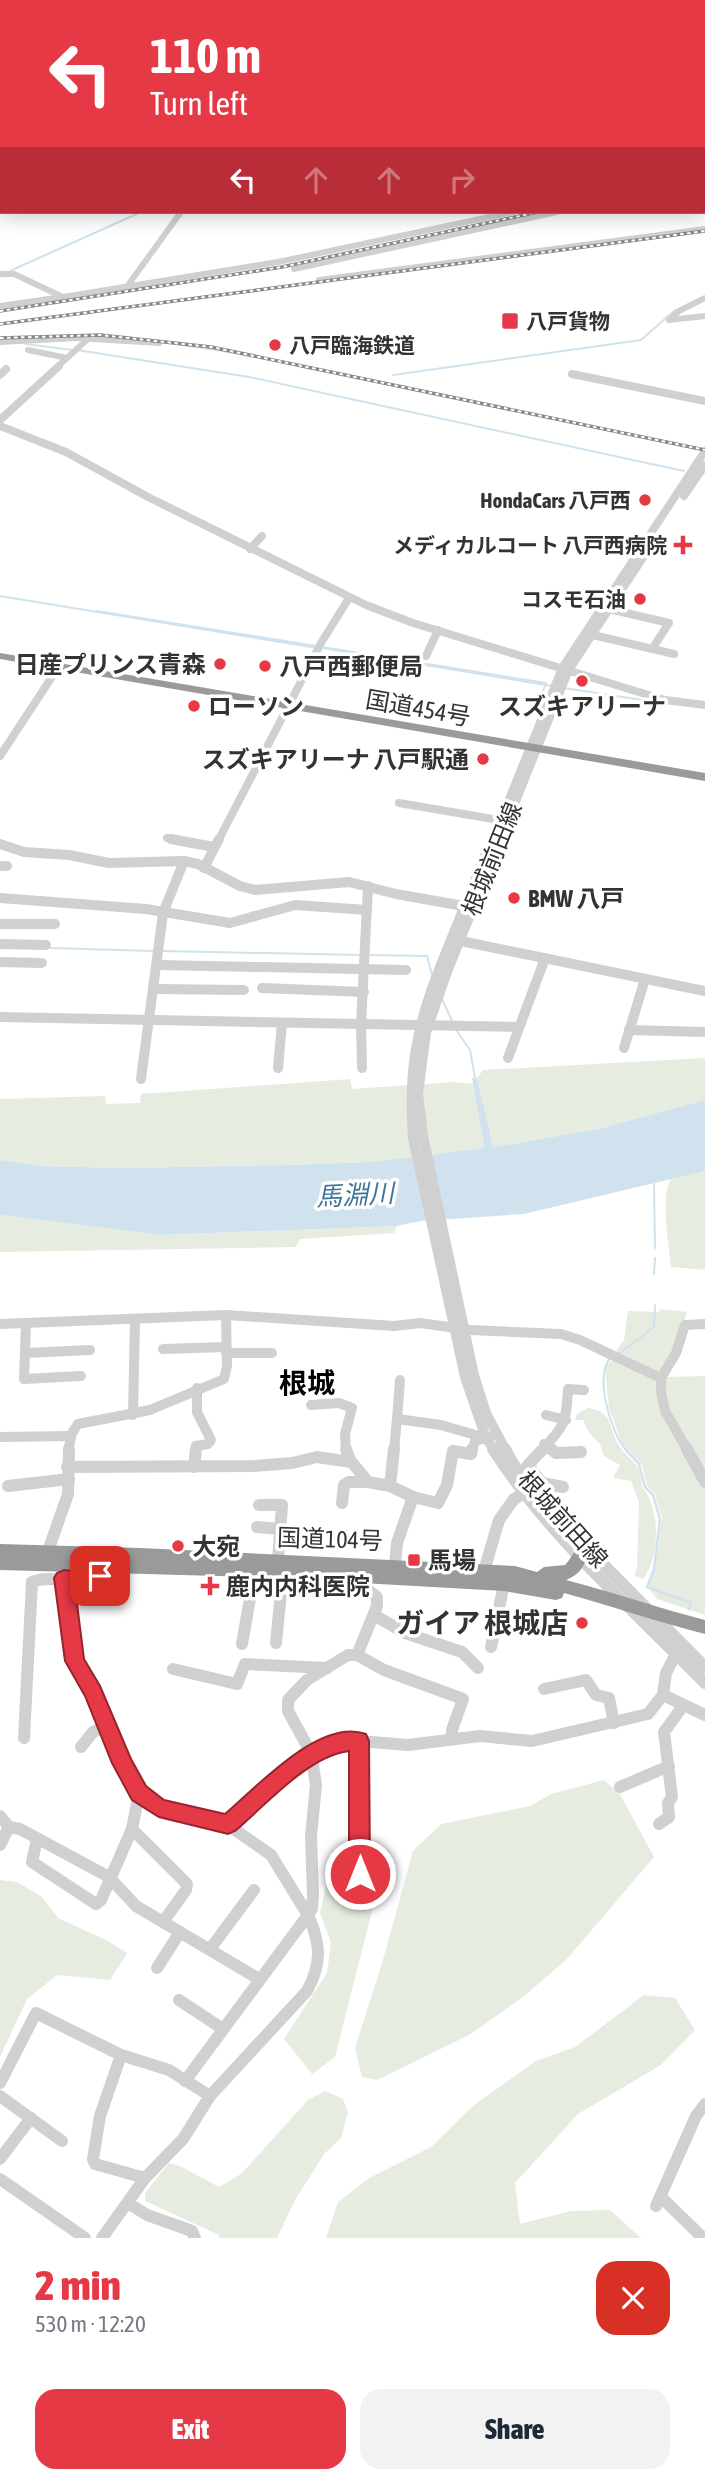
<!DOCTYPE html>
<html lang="en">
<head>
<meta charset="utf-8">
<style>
	:root { --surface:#fff; --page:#f2f2f3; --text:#1f2937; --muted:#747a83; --accent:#e63946 }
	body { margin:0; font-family:"Asap Condensed","Noto Sans JP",sans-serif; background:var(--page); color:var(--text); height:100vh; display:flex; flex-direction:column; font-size:26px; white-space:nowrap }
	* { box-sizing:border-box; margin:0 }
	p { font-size:23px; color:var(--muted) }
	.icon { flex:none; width:38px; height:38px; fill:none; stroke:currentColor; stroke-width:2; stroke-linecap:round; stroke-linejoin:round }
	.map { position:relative; height:2238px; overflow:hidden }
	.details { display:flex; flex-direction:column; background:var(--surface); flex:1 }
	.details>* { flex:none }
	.banner { position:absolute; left:0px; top:0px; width:705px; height:214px; box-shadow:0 4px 18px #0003; background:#e63946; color:#fff; overflow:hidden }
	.pin { position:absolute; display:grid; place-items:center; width:60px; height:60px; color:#fff; margin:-30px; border-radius:14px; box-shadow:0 4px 10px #0006 }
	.me { position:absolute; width:77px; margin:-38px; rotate:0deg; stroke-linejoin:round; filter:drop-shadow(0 0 5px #0008) }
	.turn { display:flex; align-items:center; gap:24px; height:147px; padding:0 35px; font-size:32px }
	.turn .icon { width:91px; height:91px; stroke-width:2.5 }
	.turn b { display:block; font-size:49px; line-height:60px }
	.lanes { display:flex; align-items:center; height:66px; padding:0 35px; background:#0003; justify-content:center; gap:35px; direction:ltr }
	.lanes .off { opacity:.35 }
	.round { display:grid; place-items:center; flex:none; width:74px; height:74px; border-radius:21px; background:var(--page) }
	.head { display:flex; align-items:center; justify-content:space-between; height:119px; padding:0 35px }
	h1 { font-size:42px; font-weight:800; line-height:52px; color:var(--accent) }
	.cta { display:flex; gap:14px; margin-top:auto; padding:14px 35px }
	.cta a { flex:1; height:80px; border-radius:21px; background:var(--accent); color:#fff; font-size:28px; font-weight:800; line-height:80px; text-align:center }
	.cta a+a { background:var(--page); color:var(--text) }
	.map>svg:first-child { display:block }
</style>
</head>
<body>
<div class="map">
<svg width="705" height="2238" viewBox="0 0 705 2238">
	<rect width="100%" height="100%" fill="#fff"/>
	<g fill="#e6ecdf">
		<path d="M705,1058V1100L598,1129L492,1147L477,1078L483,1070Z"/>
		<path d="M350,1079L352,1089L454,1082L473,1084L486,1148L370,1162L288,1165L124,1168L41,1166L0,1160V1099L105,1096L106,1104L140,1103L141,1094Z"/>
		<path d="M705,1171V1270L671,1267C669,1244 660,1197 671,1179Z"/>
		<path d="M0,1215L160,1235L397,1226L394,1233L300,1239L296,1247L0,1252Z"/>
		<path d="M660,1309L687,1312L674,1353L663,1372H659L616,1351L624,1340L628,1311L659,1312Z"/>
		<path d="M613,1359L657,1380L705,1488V1615L657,1599L650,1590L648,1585L655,1569L662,1518L655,1494L647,1486L642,1465L622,1443L609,1408L605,1367Z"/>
		<path d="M705,1376V1478C686,1445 662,1416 665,1377Z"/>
		<path d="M588,1408C612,1411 609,1427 618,1444C628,1463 641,1457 642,1487C661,1508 660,1558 643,1579L634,1575L637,1569L639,1502L631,1481L613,1478L620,1465L604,1456L600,1444L587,1430L583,1420H575L577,1414Z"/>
		<path d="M604,1780L620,1794L654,1857L567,1959L523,1997L469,2035L377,2080L362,2077L355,2048L383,1960L413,1851L441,1824L530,1806L551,1794Z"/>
		<path d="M0,1880L17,1882L42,1897L58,1918L106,1940L127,1953L110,1980L57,1975L27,1999L0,2057Z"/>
		<path d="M337,1884L375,1899L335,2057L312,2074L284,2039L327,1973L331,1943L320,1913L326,1886Z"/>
		<path d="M644,1995L675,1998L695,2030L661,2065L578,2114L515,2183L520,2224L571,2211L610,2210L641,2238H326L338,2202L369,2178L431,2147L473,2106L536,2061L575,2047Z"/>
		<path d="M325,2091L343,2099L348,2112L341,2138L324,2154L295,2200L277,2238H220L219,2235L145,2201V2193L169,2163L180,2166L219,2187L241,2174L308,2100Z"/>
	</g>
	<path fill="#cfe2ee" d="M472,1078H477L493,1147L598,1129L705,1100V1171L524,1214L421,1221L397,1226L160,1235L0,1215V1160L41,1166L124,1168L288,1165L370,1162L485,1148Z"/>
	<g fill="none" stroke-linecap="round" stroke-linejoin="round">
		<g stroke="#cfe2ee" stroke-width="2">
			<path d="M473,1L570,2"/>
			<path d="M317,2L330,0"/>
			<path d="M10,271L141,212"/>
			<path d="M162,342L243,354L371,380"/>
			<path d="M25,344L72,350"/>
			<path d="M77,350L249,377L684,471"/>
			<path d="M393,375L641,340L675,310"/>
			<path d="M0,596L317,648"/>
			<path d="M97,611L316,646"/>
			<path d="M322,647L546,683"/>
			<path d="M322,648L552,686"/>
			<path d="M564,688L662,703"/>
			<path d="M535,711L545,686"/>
			<path d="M50,948L153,951"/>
			<path d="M162,951L359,955"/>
			<path d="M368,955L427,956L432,975"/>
			<path d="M442,999L453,1023"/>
			<path d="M457,1031L470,1050L475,1078"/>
			<path d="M654,1183L655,1248"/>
			<path d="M654,1274L655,1258"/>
			<path d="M620,1353L654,1327L655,1305"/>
			<path d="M610,1358C594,1377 611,1434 627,1451"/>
		</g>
		<path stroke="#cfe2ee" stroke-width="2.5" d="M625,1449L639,1464L645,1487L653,1495L660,1519L654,1569L647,1587L691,1603L689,1609"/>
		<g stroke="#d0d0d0" stroke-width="6">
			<path d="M454,0L470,2"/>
			<path d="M29,2L73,0"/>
			<path d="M331,2L347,0"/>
			<path d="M294,269L557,212"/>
			<path d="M0,274H14L63,297L278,262L513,212"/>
			<path d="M319,280L705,229"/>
			<path d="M126,288L181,212"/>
			<path d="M0,306L62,297"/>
			<path d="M669,320L679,311L705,298"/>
			<path d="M669,320L705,316"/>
			<path d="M0,342L77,338L159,343"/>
			<path d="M28,350L67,358"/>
			<path d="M57,367L89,338"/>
		</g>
		<g stroke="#d0d0d0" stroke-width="8">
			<path d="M572,374L705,401"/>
			<path d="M0,375L6,369"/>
			<path d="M0,420L59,366"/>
			<path d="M0,426L66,452L148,497L366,605L413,623L665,700L705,705"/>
			<path d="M684,496L705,465"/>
			<path d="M250,549L262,536"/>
			<path d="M609,609L669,623L652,649"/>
			<path d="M593,635L674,654"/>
			<path d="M426,656L438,630"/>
			<path d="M0,756L61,663"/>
			<path d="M399,803L499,820"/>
			<path d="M167,838L180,841"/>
			<path d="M218,841L321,643L349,598"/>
			<path d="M492,841L562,668L705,451"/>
			<path d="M500,841L569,670L656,538"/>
		</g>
		<g stroke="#d0d0d0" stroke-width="10">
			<path d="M171,839L214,847"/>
			<path d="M0,844L24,852L69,855L109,863L184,861L198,864L240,886L255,890L349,882L396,894L464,906"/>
			<path d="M0,866H7"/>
			<path d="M204,868L219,839"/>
			<path d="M0,898L146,909L230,923L295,905L367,910"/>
			<path d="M0,924H55"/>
			<path d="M456,940L705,991"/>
			<path d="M0,944L46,945"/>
			<path d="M0,962L42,963"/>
			<path d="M157,965L258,967"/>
			<path d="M262,967L406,970"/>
			<path d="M440,967L492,839"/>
			<path d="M448,969L501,839"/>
			<path d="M262,988L364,992"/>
			<path d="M153,989L244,990"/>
			<path d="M0,1017L519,1027"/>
			<path d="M629,1030L705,1032"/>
			<path d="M624,1048L645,979"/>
			<path d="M508,1058L545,958"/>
			<path d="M278,1068L282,1023"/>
			<path d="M362,1068L361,1024L368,886"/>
			<path d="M141,1079L163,913L184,861"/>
			<path d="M26,1323L24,1379L81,1376"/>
			<path d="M0,1324L226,1315L394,1326L420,1323L470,1330L561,1334L580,1340L661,1378"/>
			<path d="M163,1349L226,1347"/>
			<path d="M25,1353L90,1350"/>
			<path d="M226,1353H272"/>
			<path d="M474,1375L486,1413L506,1451"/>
			<path d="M465,1377L486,1438L495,1451"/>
			<path d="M311,1405L339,1403L352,1408L345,1434L346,1451"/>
			<path d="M133,1415L135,1319"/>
			<path d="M546,1415L566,1420"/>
			<path d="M397,1419L400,1380"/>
			<path d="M0,1437L71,1436"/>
			<path d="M544,1444L553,1451"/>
			<path d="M68,1451L72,1433L78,1424L150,1410L224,1379L227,1366L226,1315"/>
			<path d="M196,1451V1446L208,1444L211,1440L197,1412V1388"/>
			<path d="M394,1451L397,1419L441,1425L486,1438"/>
			<path d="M472,1451L475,1441L490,1437"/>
			<path d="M541,1451C565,1425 566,1424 568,1389L584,1390"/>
			<path d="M688,1451L665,1411L661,1392V1378L676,1353L685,1325L705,1324"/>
		</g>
		<g stroke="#d0d0d0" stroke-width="12">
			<path d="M346,1449L350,1460L368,1482L390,1486L413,1497"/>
			<path d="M493,1449C550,1537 632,1609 705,1683"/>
			<path d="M505,1449L513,1464L550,1511L705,1667"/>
			<path d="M551,1449L556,1453L581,1452"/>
			<path d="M687,1449L705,1482"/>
			<path d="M67,1467L254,1466L292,1463L317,1457L351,1462"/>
			<path d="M194,1467L196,1449"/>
			<path d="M542,1483L563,1487"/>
			<path d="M539,1485L542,1483L528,1465L543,1449"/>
			<path d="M8,1486L69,1479"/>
			<path d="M390,1486L394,1449"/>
			<path d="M342,1503L344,1485L349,1482H368"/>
			<path d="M259,1505H282L278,1561"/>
			<path d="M257,1527L280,1529"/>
			<path d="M48,1551L68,1494L69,1449"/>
			<path d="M395,1566L397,1543L413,1497L438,1503L447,1485L453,1451L471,1454L472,1449"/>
			<path d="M333,1571L334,1584L344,1592L368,1590L377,1597V1606L357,1655"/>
			<path d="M484,1571L499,1520L514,1499"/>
			<path d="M64,1578L75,1661L93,1692L122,1763L139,1793L159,1808L228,1825L271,1855L308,1915L185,2081"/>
			<path d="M374,1615L405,1633L462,1652L478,1668"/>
			<path d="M276,1643L283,1572"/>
			<path d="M242,1644L255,1570"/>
			<path d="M491,1647L504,1584"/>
			<path d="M173,1669L237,1684L245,1664L327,1668"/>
			<path d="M544,1689L586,1680L596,1695L609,1698L614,1723"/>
			<path d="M663,1695L705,1715"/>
			<path d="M24,1738L32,1582C54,1573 81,1588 100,1576L103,1561"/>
			<path d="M359,1741L360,1874"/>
			<path d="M81,1747L93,1732L108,1725"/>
			<path d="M620,1787L669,1766"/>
			<path d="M0,1816L9,1827"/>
			<path d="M659,1824L669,1817L668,1803L672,1797L664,1732L683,1706"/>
			<path d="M228,1825L311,1753L333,1744L359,1741L408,1745L480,1736L532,1741L648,1714L663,1695L666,1673L676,1654"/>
			<path d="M132,1829L187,1884L186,1890L163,1922"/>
			<path d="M37,1839L32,1862L96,1904L101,1900L132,1829L139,1793"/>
			<path d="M0,1845L9,1827L20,1829L109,1877L136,1906L259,1979"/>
			<path d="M210,1949L254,1890"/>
			<path d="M157,1968L180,1932"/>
			<path d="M179,2000L223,2029"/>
			<path d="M121,2055L100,2116L93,2159L95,2164L145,2178"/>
			<path d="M0,2083L36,2013L121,2055L169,2070L210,2096"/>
			<path d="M0,2096L62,2141"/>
			<path d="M0,2159L31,2118"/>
			<path d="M0,2179L85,2238"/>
			<path d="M661,2197L703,2238"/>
			<path d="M128,2203L147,2215L192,2231L195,2238"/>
			<path d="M656,2206L696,2116L705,2104"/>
			<path d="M102,2238L145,2178L183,2139L210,2096L307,1991C322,1963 321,1944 308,1915L312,1909L313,1895L311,1836L316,1785L311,1753L288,1711V1700L307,1680L348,1655H357L384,1670L463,1699L452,1730V1738"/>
		</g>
		<g fill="#9a9a9a" fill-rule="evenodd">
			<path d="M0,653L705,773V781L0,659Z"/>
			<path d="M0,1544L141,1548L515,1566L537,1572L544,1567L565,1565C573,1558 573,1546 586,1551L588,1556C583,1568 579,1575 566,1580C613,1592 658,1608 705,1620V1634C657,1622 612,1606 564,1593L562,1598L556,1600L504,1591L255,1577L0,1570Z"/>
		</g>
		<g stroke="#888" stroke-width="3.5">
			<g id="rail">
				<path d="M0,311L282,267L538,212"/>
				<path d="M0,324L705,231"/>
				<path d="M0,338L100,335L211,347L705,450"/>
			</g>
		</g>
		<use href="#rail" stroke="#fff" stroke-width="2" stroke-dasharray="3.5" stroke-linecap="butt"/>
		<g stroke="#d0d0d0" stroke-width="10">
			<path d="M440,967C416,1027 408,1073 413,1138L465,1377"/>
			<path d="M448,969L426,1032L418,1094L423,1136L474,1375"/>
		</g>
		<path stroke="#d0d0d0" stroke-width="12" d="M514,1499L539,1485"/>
	</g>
	<path fill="#e63946" stroke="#96252e" stroke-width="2" d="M100,1568L107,1570L109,1576C102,1591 89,1589 75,1588L84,1659L100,1686L131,1759L146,1786L164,1800L225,1814C257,1787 320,1717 366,1734L369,1741L370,1874L367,1881L360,1884L352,1881L349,1874V1751C308,1756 266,1805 235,1831L228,1834L159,1817L132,1800L112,1763L85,1696L65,1661L54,1578L57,1573L64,1570L89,1573Z"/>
	<g fill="#e63946" stroke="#fff" stroke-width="2.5">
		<rect x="501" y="312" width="18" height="18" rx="3.5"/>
		<circle cx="275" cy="345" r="7"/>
		<circle cx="645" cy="500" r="7"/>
		<path d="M679.5 534.5h7v7h7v7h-7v7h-7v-7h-7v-7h7z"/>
		<circle cx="640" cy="599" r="7"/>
		<circle cx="220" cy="664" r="7"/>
		<circle cx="265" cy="666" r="7"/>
		<circle cx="582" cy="681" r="7"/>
		<circle cx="194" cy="706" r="7"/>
		<circle cx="483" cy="759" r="7"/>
		<circle cx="514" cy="898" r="7"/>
		<circle cx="178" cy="1546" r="7"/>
		<rect x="407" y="1553" width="14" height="14" rx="3.5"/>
		<path d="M206.5 1575.5h7v7h7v7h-7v7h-7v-7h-7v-7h7z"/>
		<circle cx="582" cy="1623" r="7"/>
	</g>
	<g text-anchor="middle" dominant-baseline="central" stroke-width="7" stroke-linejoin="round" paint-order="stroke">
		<g font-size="21" font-weight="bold" fill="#333" stroke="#fff" text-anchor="end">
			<text x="526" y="321" text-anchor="start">八戸貨物</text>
			<text x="289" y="345" text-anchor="start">八戸臨海鉄道</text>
			<text x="631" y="500">HondaCars 八戸西</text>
			<text x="667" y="545">メディカルコート 八戸西病院</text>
			<text x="626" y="599">コスモ石油</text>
		</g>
		<g font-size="24" font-weight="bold" fill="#333" stroke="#fff" text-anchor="start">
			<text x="206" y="664" text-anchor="end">日産プリンス青森</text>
			<text x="279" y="666">八戸西郵便局</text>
			<text x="208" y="706">ローソン</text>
			<text x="582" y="706" text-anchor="middle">スズキアリーナ</text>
			<text x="469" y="759" text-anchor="end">スズキアリーナ 八戸駅通</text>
			<text x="528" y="898">BMW 八戸</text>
			<text x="192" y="1546">大宛</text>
			<text x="428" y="1560">馬場</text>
			<text x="226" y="1586">鹿内内科医院</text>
		</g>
		<g font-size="24" fill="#333" stroke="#fff">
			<text transform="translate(418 708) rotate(10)">国道454号</text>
			<text transform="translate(492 859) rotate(-68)">根城前田線</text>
			<text transform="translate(563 1519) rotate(48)">根城前田線</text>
			<text transform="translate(330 1539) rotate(2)">国道104号</text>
		</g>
		<g font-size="26" font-style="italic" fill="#3f7597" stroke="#fff">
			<text transform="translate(355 1195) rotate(-3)">馬淵川</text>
		</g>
		<g font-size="28" font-weight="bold" fill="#000" stroke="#fff">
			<text x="307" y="1383">根城</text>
		</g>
		<g font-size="28" font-weight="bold" fill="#333" stroke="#fff" text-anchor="end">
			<text x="568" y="1623">ガイア 根城店</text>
		</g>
	</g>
</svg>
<div class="pin" style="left:100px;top:1576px;background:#d93025"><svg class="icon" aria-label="arrive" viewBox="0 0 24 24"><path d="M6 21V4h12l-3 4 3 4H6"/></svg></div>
<svg class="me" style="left:360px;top:1874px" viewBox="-20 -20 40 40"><circle r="17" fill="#e63946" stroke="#fff" stroke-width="3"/><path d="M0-11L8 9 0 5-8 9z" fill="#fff"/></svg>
<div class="banner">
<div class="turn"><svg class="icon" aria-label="left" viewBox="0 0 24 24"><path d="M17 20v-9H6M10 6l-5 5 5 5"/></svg><div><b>110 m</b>Turn left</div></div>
<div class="lanes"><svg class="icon" aria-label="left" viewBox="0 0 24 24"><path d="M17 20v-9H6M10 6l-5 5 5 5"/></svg><svg class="icon off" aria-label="ahead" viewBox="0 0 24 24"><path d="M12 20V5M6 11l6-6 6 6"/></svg><svg class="icon off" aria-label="ahead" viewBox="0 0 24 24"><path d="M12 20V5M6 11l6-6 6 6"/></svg><svg class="icon off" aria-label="right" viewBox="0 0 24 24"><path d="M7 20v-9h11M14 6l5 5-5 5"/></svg></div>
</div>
</div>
<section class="details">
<div class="head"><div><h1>2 min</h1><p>530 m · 12:20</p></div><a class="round" style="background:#d93025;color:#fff"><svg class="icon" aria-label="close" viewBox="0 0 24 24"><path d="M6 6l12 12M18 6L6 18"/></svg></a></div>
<div class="cta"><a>Exit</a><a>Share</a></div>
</section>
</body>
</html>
